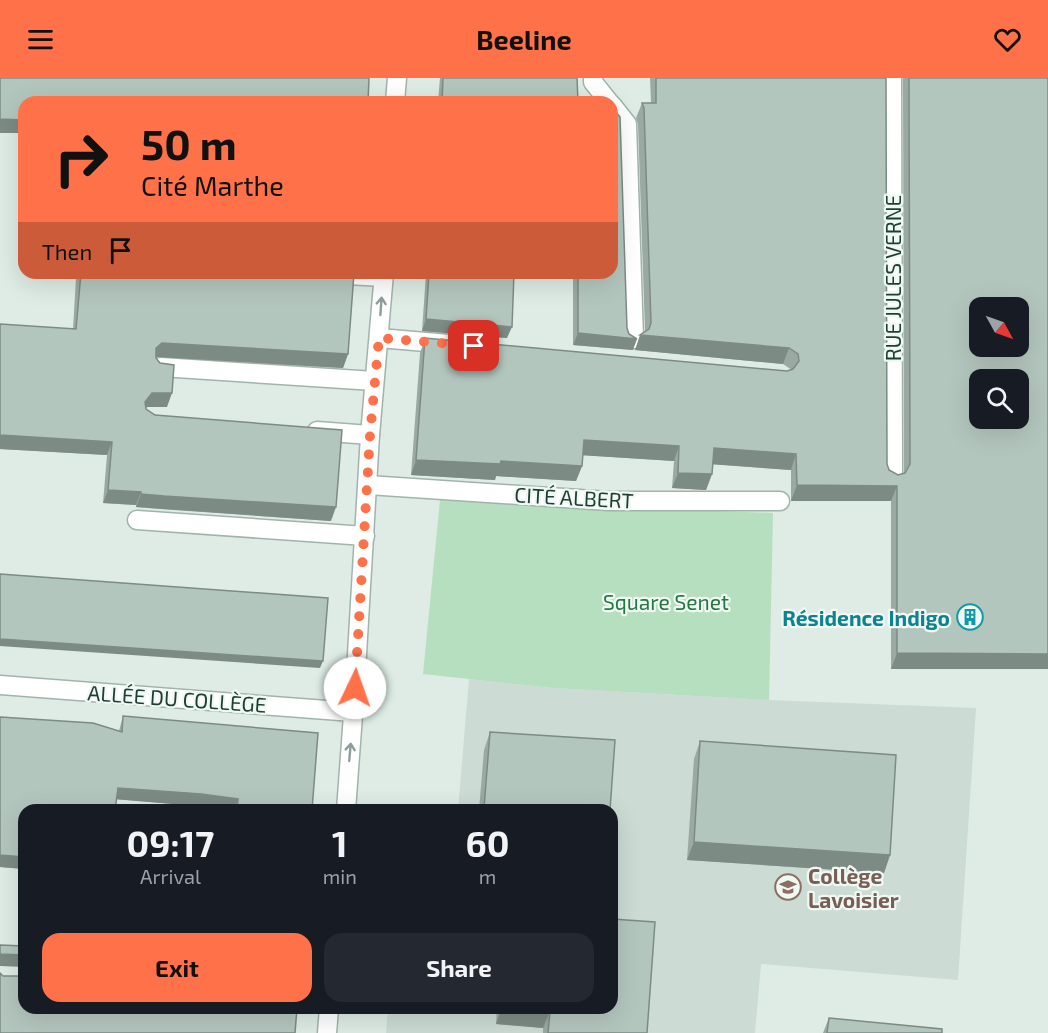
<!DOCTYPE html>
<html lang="en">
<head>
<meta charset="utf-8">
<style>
	:root { --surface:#171b24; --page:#242831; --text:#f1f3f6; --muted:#9ea1a6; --accent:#ff7249 }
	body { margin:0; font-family:"Exo 2",sans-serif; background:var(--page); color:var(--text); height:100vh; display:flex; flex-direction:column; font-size:22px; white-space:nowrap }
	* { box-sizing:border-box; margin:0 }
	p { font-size:20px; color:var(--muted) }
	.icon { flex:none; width:33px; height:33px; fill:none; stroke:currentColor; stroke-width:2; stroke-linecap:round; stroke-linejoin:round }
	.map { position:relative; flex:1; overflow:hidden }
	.side { position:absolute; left:18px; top:726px; width:600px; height:210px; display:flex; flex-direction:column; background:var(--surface); border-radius:18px; box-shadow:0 6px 24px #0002 }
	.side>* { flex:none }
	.banner { position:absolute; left:18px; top:18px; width:600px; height:183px; border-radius:18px; box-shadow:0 6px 24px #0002; background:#ff7249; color:#111; overflow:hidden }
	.needle { width:39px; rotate:130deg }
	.tools { position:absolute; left:969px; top:219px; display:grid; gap:12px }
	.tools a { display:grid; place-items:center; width:60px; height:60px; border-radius:12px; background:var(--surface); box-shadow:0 6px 24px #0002; font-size:30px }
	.pin { position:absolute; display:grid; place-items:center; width:51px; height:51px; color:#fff; margin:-26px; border-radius:12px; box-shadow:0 3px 9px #0006 }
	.me { position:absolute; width:66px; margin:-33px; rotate:3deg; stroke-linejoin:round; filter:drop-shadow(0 0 4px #0008) }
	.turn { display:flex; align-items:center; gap:21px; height:126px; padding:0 24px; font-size:27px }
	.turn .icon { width:78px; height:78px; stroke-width:2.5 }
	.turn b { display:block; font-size:42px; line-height:51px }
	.then { display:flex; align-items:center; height:57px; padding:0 24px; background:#0003; gap:12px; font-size:22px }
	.eta { display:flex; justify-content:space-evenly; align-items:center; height:102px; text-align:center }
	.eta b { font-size:36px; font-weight:700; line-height:42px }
	.action { display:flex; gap:12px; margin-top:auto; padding:12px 24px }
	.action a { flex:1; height:69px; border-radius:18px; background:var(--accent); color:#111; font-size:24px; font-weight:700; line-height:69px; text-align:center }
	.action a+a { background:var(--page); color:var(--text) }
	header { display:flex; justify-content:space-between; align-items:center; height:78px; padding:0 24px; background:var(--accent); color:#111; font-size:27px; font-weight:700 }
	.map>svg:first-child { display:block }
</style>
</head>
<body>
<header><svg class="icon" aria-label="menu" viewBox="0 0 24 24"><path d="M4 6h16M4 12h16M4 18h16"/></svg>Beeline<svg class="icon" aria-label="heart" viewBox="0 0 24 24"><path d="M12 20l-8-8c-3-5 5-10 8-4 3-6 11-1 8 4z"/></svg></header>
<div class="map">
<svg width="1048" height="955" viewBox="0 0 1048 955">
	<rect width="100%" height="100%" fill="#deece5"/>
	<path fill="#ccdbd4" d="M469,601L552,610L769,622L976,630L958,902L761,886L755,955H386L388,930H612V732H458Z"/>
	<path fill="#b5dfbf" d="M440,422L773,435L769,622L552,610L423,596Z"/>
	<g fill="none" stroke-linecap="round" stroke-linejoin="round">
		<g stroke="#a1b4ac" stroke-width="21">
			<g id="minor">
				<path d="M593,0V4L609,24"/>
				<path d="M892,0L893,401"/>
				<path d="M395,24L397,0"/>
				<path d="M612,27L627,46L634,261"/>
				<path d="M312,195L383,199"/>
				<path d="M379,260L449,266"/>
				<path d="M161,289L374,303"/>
				<path d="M317,353L370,357"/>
				<path d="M368,407L609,423H780"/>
				<path d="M137,442L365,458"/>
				<path d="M0,607L353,634"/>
				<path d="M346,732L355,610L370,357L384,195"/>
				<path d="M327,955L329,930"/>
			</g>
		</g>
		<use href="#minor" stroke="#fff" stroke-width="18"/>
	</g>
	<g fill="#9aaaa3">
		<path d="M440,0H577L578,24H438Z"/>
		<path d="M650,0H886L887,386L889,392L898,397L904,395L903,0H1048V591H891V423H791V392L713,386L712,396L706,412L672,410L674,383L582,377V388L576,403L496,398L495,402L411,397L420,275L425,260L787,293L792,292L783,286L635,272L645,254L638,46L636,40L642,25H651Z"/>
		<path d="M57,195H354L348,276L343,290L157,279L156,280L167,329H147L146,330V331L331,443L159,431L136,429V427L103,425L107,377L0,371V246L73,251L76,200L57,199Z"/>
		<path d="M426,195H514L507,260L422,253Z"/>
		<path d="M573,195H612L633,272L573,267Z"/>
		<path d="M123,638L312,732H230L197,728L116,721L24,791L0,789V639L119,653Z"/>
		<path d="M490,654L610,732H479L484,672Z"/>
		<path d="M700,663L890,777L884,795L687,782L694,681Z"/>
		<path d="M497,930H612L647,955H543V950L496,946Z"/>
		<path d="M829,940L942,955H823Z"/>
	</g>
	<g fill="#7d8b85">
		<path d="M0,41L24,42V55H0Z"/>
		<path d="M59,195H78L76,200L57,199Z"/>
		<path d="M426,241L512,249L507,260L422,253Z"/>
		<path d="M578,255L637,261L633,272L573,267Z"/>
		<path d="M640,257L789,270L783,286L635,272Z"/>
		<path d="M162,265L348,276L343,290L157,279L151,283L156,270Z"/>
		<path d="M152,315H172L167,329H147L140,338L145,324Z"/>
		<path d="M0,357L112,364L107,377L0,371Z"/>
		<path d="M584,362L679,368L674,383L578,377Z"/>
		<path d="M714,370L796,376L791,392L708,386Z"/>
		<path d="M416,382L501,383L582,388L576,403L496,398L495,402L411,397Z"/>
		<path d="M678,395L712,396L706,412L672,410Z"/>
		<path d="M797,407L897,408L891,423H791Z"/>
		<path d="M108,412L141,414L136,427L103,425Z"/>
		<path d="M141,416L336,429L331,443L136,429Z"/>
		<path d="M0,561L323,583L320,590L0,568Z"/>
		<path d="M897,575L1048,576V591H891Z"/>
		<path d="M118,710L201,716L238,721L234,732L197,728L113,721Z"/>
		<path d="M694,764L890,777L884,795L687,782Z"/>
		<path d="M0,777L24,779V791L0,789Z"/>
		<path d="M0,876L24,877V889L0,888Z"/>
		<path d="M502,930H518L550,933L543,950L496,946Z"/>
	</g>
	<g fill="#b3c6be" stroke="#7d8b85" stroke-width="1.5" fill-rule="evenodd">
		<path d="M0,0H369L368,24H24V42L0,41Z"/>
		<path d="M443,0H577L578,24H442Z"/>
		<path d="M656,0H886L887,386L889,392L898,397L905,395L910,386L909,0H1048V576L897,575V408L797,407L796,376L714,370L712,396L678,395L679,368L584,362L582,388L501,383L500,386L416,382L425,260L787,293L793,291L799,283L798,276L789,270L640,257L649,251L651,245L644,30L642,25H656ZM980,230H1018V268H980ZM980,302H1018V340H980Z"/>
		<path d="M612,29L620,39L627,250L629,256L637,261L578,255V195H612Z"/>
		<path d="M81,195H354L348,276L162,265L156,270V280L160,285L174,287L172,315H152L145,324L146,331L155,337L342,352L336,429L164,418L141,416V414L108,412L112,364L0,357V246L76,251Z"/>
		<path d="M429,195H514L512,249L426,241Z"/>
		<path d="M0,496L328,520L323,583L0,561Z"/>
		<path d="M123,638L318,655L312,732H237L238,721L201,716L118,710L115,732H24V779L0,777V639L93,645L122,654Z"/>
		<path d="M490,654L615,662L610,732H505L484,730Z"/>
		<path d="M700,663L896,677L890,777L694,764Z"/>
		<path d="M612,841L655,844L647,955H548L550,933L518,930H612Z"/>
		<path d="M0,867L24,868V877L0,876Z"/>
		<path d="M0,895L3,898H24V930H297L295,955H0Z"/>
		<path d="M829,940L942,951V955H827Z"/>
	</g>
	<defs><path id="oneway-shaft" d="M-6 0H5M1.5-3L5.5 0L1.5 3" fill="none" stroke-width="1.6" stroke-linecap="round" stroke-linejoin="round" transform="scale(1.5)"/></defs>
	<g stroke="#8e9e9a">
		<use href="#oneway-shaft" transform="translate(381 228) rotate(-86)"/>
		<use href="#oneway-shaft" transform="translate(350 674) rotate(-85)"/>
	</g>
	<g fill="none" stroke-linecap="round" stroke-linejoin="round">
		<path stroke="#ff7249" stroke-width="10" stroke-dasharray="0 18" d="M355,610L370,357L379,260L474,268"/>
	</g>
	<defs>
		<g id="building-ring" transform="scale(1.35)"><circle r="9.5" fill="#eff8f3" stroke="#0f9aa8" stroke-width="1.5"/><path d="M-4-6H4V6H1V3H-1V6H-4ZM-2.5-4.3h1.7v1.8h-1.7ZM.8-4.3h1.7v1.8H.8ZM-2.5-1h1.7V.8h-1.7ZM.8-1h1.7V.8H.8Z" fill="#0f9aa8"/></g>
		<g id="school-ring" transform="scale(1.35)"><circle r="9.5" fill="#eff8f3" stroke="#8d6e63" stroke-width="1.5"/><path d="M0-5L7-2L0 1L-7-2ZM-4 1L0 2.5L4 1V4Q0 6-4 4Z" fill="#8d6e63"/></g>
	</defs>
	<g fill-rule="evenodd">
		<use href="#building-ring" x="970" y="539"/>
		<use href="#school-ring" x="788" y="809"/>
	</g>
	<g text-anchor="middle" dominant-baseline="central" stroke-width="4.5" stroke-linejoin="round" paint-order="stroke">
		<g font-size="21" fill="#1e3d34" stroke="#eff8f3">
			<text transform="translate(892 200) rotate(-90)">RUE JULES VERNE</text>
			<text transform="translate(574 419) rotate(3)">CITÉ ALBERT</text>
			<text transform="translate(177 620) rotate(4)">ALLÉE DU COLLÈGE</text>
		</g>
		<g font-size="21" fill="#257743" stroke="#eff8f3">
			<text x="666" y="523">Square Senet</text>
		</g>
		<g font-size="21" font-weight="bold" fill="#0d838f" stroke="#eff8f3" text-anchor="end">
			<text x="950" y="539">Résidence Indigo</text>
		</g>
		<g font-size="21" font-weight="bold" fill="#785e54" stroke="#eff8f3" text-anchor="start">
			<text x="808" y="797">Collège<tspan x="808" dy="24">Lavoisier</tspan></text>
		</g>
	</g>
</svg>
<div class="tools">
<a><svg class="needle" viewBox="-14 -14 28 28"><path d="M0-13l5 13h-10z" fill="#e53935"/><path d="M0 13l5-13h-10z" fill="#9ea1a6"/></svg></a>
<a><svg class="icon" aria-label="search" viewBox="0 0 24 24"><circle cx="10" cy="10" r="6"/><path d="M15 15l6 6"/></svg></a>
</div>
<div class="pin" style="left:474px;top:268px;background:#d93025"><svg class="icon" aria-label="arrive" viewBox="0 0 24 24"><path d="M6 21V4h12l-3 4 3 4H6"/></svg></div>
<svg class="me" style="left:355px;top:610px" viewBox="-20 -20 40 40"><circle r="19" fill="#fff"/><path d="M0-13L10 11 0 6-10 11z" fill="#ff7249"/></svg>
<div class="banner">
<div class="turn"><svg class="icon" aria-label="right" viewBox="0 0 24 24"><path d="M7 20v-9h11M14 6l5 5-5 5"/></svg><div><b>50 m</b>Cité Marthe</div></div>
<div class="then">Then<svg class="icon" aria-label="arrive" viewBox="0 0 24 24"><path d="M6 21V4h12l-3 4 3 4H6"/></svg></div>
</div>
<section class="side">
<div class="eta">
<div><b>09:17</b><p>Arrival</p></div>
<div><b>1</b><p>min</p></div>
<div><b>60</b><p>m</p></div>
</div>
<div class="action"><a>Exit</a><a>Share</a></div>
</section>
</div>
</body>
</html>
